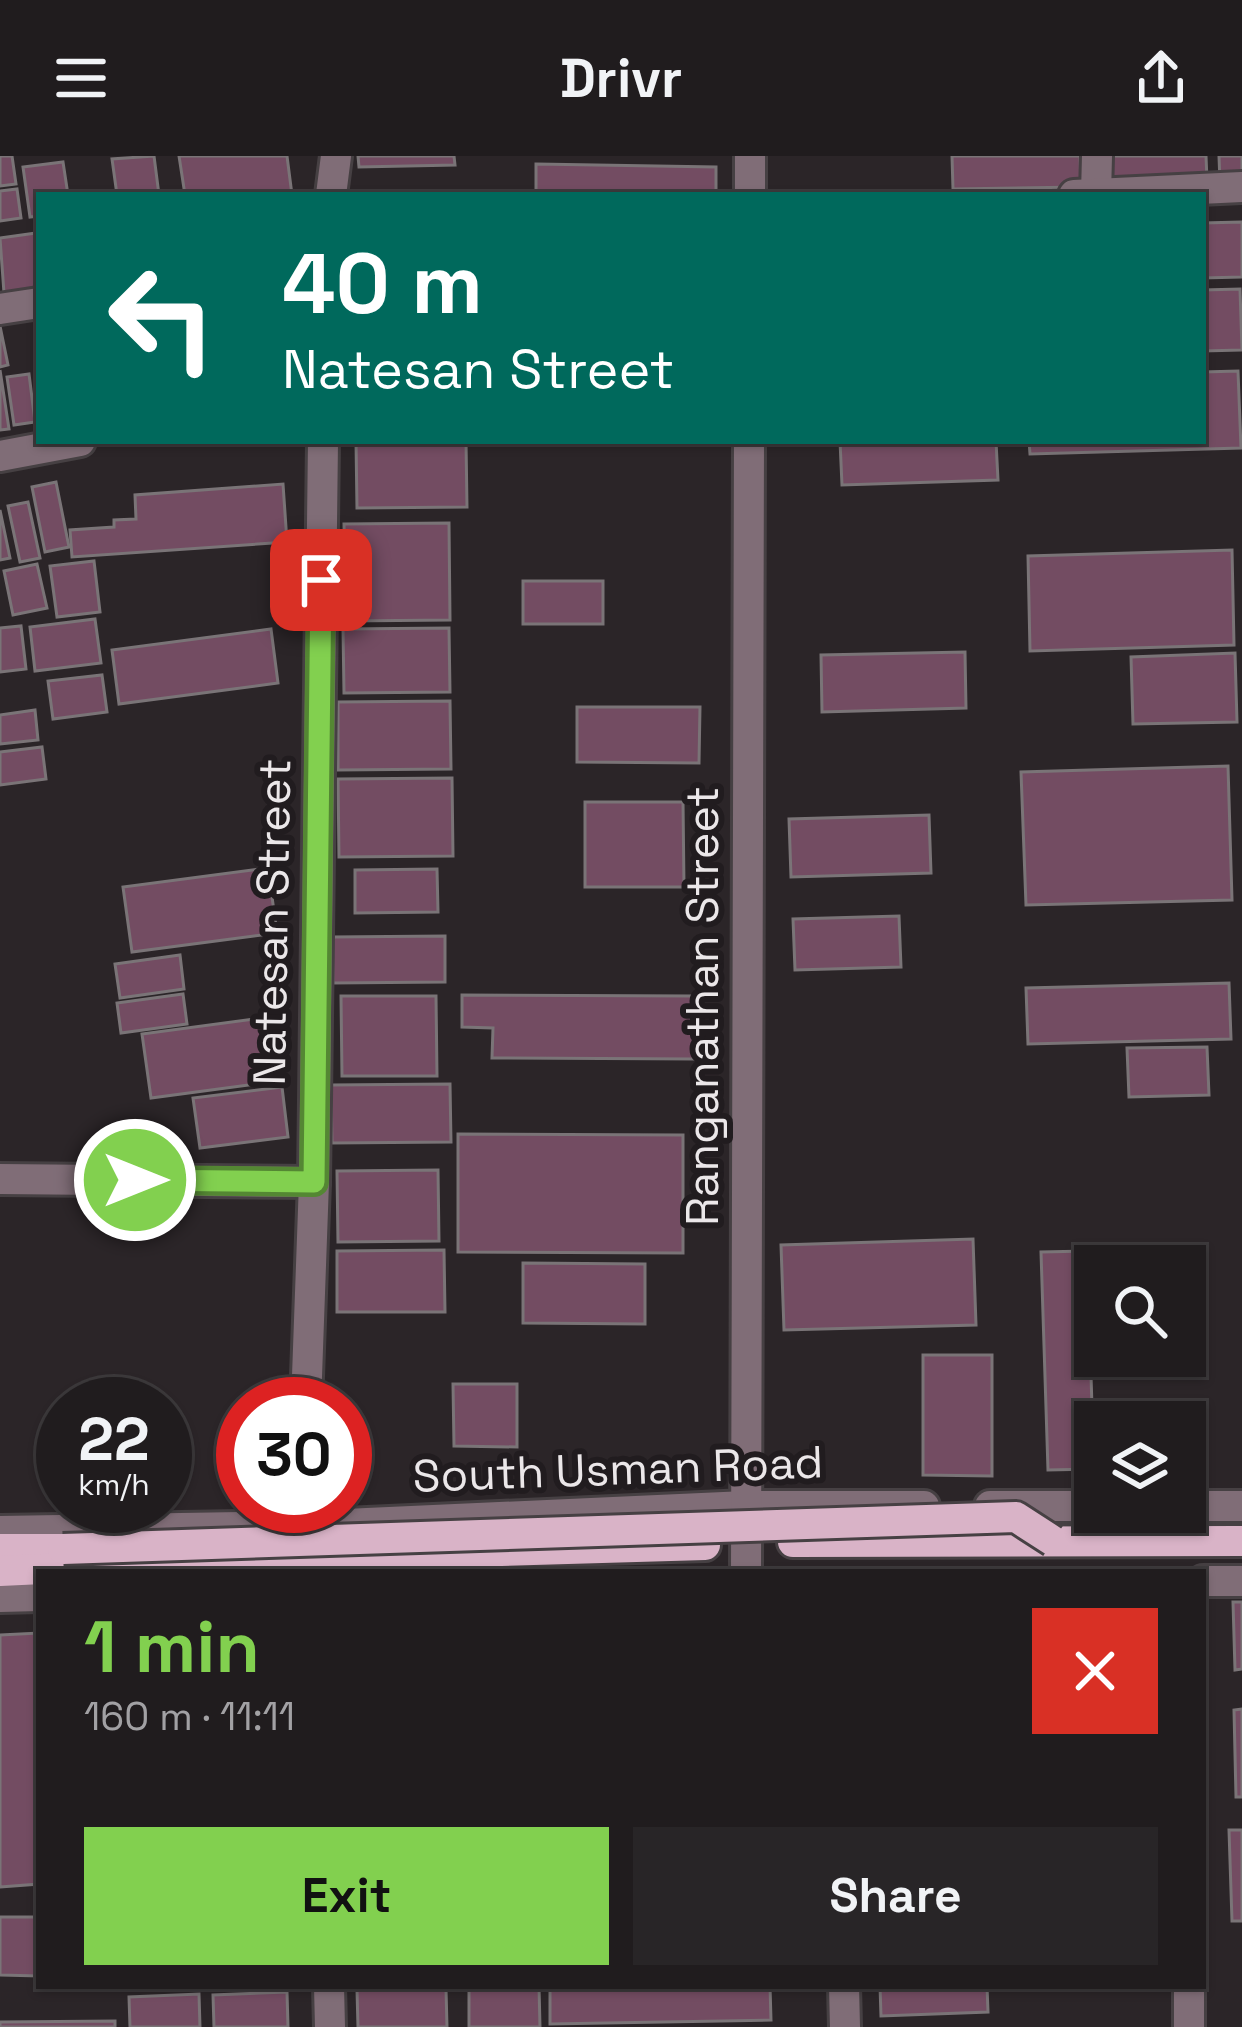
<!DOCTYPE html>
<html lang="en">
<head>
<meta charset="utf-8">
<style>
	:root { --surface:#201c1e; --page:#282527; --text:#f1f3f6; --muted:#a2a1a4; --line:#3d3a3c; --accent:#82d04f }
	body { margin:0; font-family:"Space Grotesk",sans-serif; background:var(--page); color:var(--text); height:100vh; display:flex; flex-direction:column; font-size:45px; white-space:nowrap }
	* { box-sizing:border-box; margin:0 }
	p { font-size:39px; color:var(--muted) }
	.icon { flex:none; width:66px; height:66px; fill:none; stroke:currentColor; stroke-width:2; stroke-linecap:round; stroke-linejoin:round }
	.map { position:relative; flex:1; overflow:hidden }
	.drawer { position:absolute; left:36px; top:1413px; width:1170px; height:420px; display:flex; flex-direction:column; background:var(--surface); border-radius:0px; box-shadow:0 3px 9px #0004,0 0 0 3px var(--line) }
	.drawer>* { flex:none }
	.top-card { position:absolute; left:36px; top:36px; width:1170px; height:252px; border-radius:0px; box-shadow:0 3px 9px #0004,0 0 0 3px var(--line); background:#00695c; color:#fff; overflow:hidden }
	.controls { position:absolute; left:1074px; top:1089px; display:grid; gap:24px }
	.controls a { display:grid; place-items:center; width:132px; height:132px; border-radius:0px; background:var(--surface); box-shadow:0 3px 9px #0004,0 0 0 3px var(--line); font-size:60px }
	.speed { position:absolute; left:36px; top:1221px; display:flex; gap:24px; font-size:60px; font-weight:700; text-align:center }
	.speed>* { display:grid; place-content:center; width:156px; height:156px; border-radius:50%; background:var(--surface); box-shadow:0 3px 9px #0004,0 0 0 3px var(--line); line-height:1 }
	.speed small { font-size:30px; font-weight:400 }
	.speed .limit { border:18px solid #d22; background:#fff; color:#111 }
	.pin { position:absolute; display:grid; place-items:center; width:102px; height:102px; color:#fff; margin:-51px; border-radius:24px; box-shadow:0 6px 18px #0006 }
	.me { position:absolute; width:132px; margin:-66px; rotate:90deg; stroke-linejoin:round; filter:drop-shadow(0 0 9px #0008) }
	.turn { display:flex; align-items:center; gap:42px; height:252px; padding:0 48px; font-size:54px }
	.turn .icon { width:156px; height:156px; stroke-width:2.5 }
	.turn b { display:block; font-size:84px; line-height:102px }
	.round { display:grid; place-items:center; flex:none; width:126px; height:126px; border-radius:0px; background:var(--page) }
	.overview { display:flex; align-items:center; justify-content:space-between; height:204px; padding:0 48px }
	h1 { font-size:72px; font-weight:700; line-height:90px; color:var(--accent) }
	.cta { display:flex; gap:24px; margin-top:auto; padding:24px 48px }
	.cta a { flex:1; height:138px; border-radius:0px; background:var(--accent); color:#111; font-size:48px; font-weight:700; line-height:138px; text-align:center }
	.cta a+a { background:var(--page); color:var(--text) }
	header { display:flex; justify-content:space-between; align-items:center; height:156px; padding:0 48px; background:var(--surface); font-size:54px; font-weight:700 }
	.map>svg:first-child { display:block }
</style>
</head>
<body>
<header><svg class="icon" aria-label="menu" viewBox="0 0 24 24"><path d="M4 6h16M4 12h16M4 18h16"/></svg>Drivr<svg class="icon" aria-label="share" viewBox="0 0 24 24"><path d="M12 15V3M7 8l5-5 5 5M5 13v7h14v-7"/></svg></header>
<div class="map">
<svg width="1242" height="1871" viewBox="0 0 1242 1871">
	<rect width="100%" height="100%" fill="#2b2528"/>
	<g fill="#734c62" stroke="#7a7477" stroke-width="3">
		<path d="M0,0H12L16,28L0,30Z"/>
		<path d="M154,0L159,39H117L112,3Z"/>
		<path d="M179,0H287L292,39H185Z"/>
		<path d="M358,0H454L455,9L359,11Z"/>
		<path d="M952,0H1080L1081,31L953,33Z"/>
		<path d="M1105,0H1206L1207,24L1106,28Z"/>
		<path d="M1219,0H1242V27H1220Z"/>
		<path d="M63,6L68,39H39V60L30,61L23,11Z"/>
		<path d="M536,8L716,11V39H536Z"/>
		<path d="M17,33L21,62L0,65V35Z"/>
		<path d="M1242,66V121L1203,122V67Z"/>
		<path d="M36,77L39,132L4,137L0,82Z"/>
		<path d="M1240,133L1242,194L1203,195V134Z"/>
		<path d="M0,170L8,209L0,211Z"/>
		<path d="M0,214L9,273L0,274Z"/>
		<path d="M1238,215L1241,292L1030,298L1029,285H1203V216Z"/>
		<path d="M29,218L35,266L14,269L7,221Z"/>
		<path d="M356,285H466L467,351L357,352Z"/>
		<path d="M840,285H996L998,324L842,329Z"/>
		<path d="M56,326L69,391L45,396L32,331Z"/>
		<path d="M283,328L287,386L72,401L70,374L114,371V364L136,363L135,339Z"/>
		<path d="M28,346L40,402L20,406L8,350Z"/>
		<path d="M0,354L10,402L0,404Z"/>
		<path d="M449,367L450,464L346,465L344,368Z"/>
		<path d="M1232,394L1234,489L1030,495L1028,400Z"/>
		<path d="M94,405L100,456L57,461L50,410Z"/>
		<path d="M37,408L47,452L13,459L4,415Z"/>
		<rect x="523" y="425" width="80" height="43"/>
		<path d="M95,463L101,507L35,515L30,471Z"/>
		<path d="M21,470L26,513L0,516V472Z"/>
		<path d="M449,472L450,536L344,537L343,473Z"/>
		<path d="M271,473L278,527L119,548L112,494Z"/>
		<path d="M965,496L966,552L822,556L821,499Z"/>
		<path d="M1235,497L1237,566L1133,568L1131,501Z"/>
		<path d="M102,519L107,556L53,563L48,525Z"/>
		<path d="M450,545L451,613L338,614V546Z"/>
		<path d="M577,551H700L699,607L577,606Z"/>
		<path d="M35,554L38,584L0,588V559Z"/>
		<path d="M42,591L46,623L0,629V596Z"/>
		<path d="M1228,610L1232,744L1026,749L1021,616Z"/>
		<path d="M452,622L453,700L339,701L338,623Z"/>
		<path d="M585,646H683L684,731H585Z"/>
		<path d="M929,659L931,717L791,721L789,663Z"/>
		<path d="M268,712L277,777L132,796L123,731Z"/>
		<path d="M437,713L438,756L355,757V714Z"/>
		<path d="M899,760L901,811L795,814L793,763Z"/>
		<path d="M445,780V826L333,827L332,781Z"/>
		<path d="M180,799L184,833L120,842L115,808Z"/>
		<path d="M1229,827L1231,883L1028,888L1026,832Z"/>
		<path d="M183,838L187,868L121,877L117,847Z"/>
		<path d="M462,839L694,840V903L492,902L493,872L462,871Z"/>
		<path d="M341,840H436L437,920H342Z"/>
		<path d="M276,860L285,924L151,942L142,878Z"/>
		<path d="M1207,891L1209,939L1129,941L1127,892Z"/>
		<path d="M450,928L451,986L332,987L331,929Z"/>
		<path d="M282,931L288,981L200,992L193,942Z"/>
		<path d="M458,978L683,979V1097L458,1096Z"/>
		<path d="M438,1014L439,1085L338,1086L337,1015Z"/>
		<path d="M973,1083L976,1169L784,1174L781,1089Z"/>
		<path d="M444,1094L445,1156H337V1095Z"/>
		<path d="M1087,1095L1094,1313L1048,1314L1041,1096Z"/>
		<path d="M523,1107L645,1108V1168L523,1167Z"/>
		<path d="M923,1199H992V1320L923,1319Z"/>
		<path d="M453,1228H517V1291L454,1290Z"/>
		<path d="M1233,1446H1242V1513L1235,1514Z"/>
		<path d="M39,1477V1728L0,1731V1479Z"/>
		<path d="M1242,1553V1641H1236L1234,1554Z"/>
		<path d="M1229,1674H1242V1765H1232Z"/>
		<path d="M0,1761H39V1820L0,1819Z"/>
		<path d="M469,1830H539L540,1871H469Z"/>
		<path d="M550,1830H770L771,1864L550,1868Z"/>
		<path d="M880,1830H987L988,1856L881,1860Z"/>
		<path d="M446,1833L447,1871H358L357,1834Z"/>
		<path d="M287,1836L288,1871H214L213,1839Z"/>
		<path d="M199,1838L200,1871H130L129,1841Z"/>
		<path d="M115,1865V1871H0V1866Z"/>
	</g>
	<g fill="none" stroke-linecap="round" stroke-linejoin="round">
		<g stroke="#464043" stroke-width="36">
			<g id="minor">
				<path d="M1096,38L1097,0"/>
				<path d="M331,39L336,0"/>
				<path d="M750,39V0"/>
				<path d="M1074,39L1242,31"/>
				<path d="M0,153L39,147"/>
				<path d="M0,300L80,285"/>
				<path d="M0,1023L314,1026"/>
				<path d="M306,1248L314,1026L323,285"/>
				<path d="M990,1350H1095"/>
				<path d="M1185,1350H1242"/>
				<path d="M0,1375L301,1370L746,1350H924"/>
				<path d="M746,1416L749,285"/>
				<path d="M1203,1425H1242"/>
				<path d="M0,1441L39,1440"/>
				<path d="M329,1830L330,1871"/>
				<path d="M844,1830L845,1871"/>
				<path d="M1189,1830V1871"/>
			</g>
		</g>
		<g stroke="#464043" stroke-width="36">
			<g id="major">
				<path d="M793,1386L1242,1385"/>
				<path d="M0,1393H60"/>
				<path d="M0,1415L298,1401L705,1389"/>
			</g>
		</g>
		<use href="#minor" stroke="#806d77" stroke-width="30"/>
		<use href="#major" stroke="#d9b3c7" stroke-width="30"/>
		<g stroke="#464043" stroke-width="36" stroke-linecap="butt">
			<path id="major-bridge" d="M63,1393L1016,1361L1053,1385"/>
		</g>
		<use href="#major-bridge" stroke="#d9b3c7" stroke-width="30"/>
	</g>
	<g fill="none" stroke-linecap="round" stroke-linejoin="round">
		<g stroke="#548733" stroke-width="30">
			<path id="route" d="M135,1024L314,1026L321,424"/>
		</g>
		<use href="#route" stroke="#82d04f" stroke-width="21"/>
	</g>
	<g text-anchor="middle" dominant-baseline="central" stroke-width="12" stroke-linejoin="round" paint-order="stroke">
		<g font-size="45" fill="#ebe7e9" stroke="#211c1f">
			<text transform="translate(272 766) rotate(-89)">Natesan Street</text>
			<text transform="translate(702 850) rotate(-90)">Ranganathan Street</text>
			<text transform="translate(618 1313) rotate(-2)">South Usman Road</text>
		</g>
	</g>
</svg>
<div class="controls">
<a><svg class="icon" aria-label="search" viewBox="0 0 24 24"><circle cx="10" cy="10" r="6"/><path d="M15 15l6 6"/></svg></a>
<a><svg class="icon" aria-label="layers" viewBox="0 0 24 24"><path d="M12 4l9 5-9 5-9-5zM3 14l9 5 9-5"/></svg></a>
</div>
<div class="speed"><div>22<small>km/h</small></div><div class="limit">30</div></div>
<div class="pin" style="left:321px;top:424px;background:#d93025"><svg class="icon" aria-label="arrive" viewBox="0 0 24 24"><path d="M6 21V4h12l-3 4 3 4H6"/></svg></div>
<svg class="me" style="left:135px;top:1024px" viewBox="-20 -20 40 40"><circle r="17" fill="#82d04f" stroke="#fff" stroke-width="3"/><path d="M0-11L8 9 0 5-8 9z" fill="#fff"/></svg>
<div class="top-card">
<div class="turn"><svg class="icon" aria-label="left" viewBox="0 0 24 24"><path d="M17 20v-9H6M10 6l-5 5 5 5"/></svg><div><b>40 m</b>Natesan Street</div></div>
</div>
<section class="drawer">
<div class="overview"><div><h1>1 min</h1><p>160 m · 11:11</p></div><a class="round" style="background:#d93025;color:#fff"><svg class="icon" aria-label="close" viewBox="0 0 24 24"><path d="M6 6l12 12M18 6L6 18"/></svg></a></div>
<div class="cta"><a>Exit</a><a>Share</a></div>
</section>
</div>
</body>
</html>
